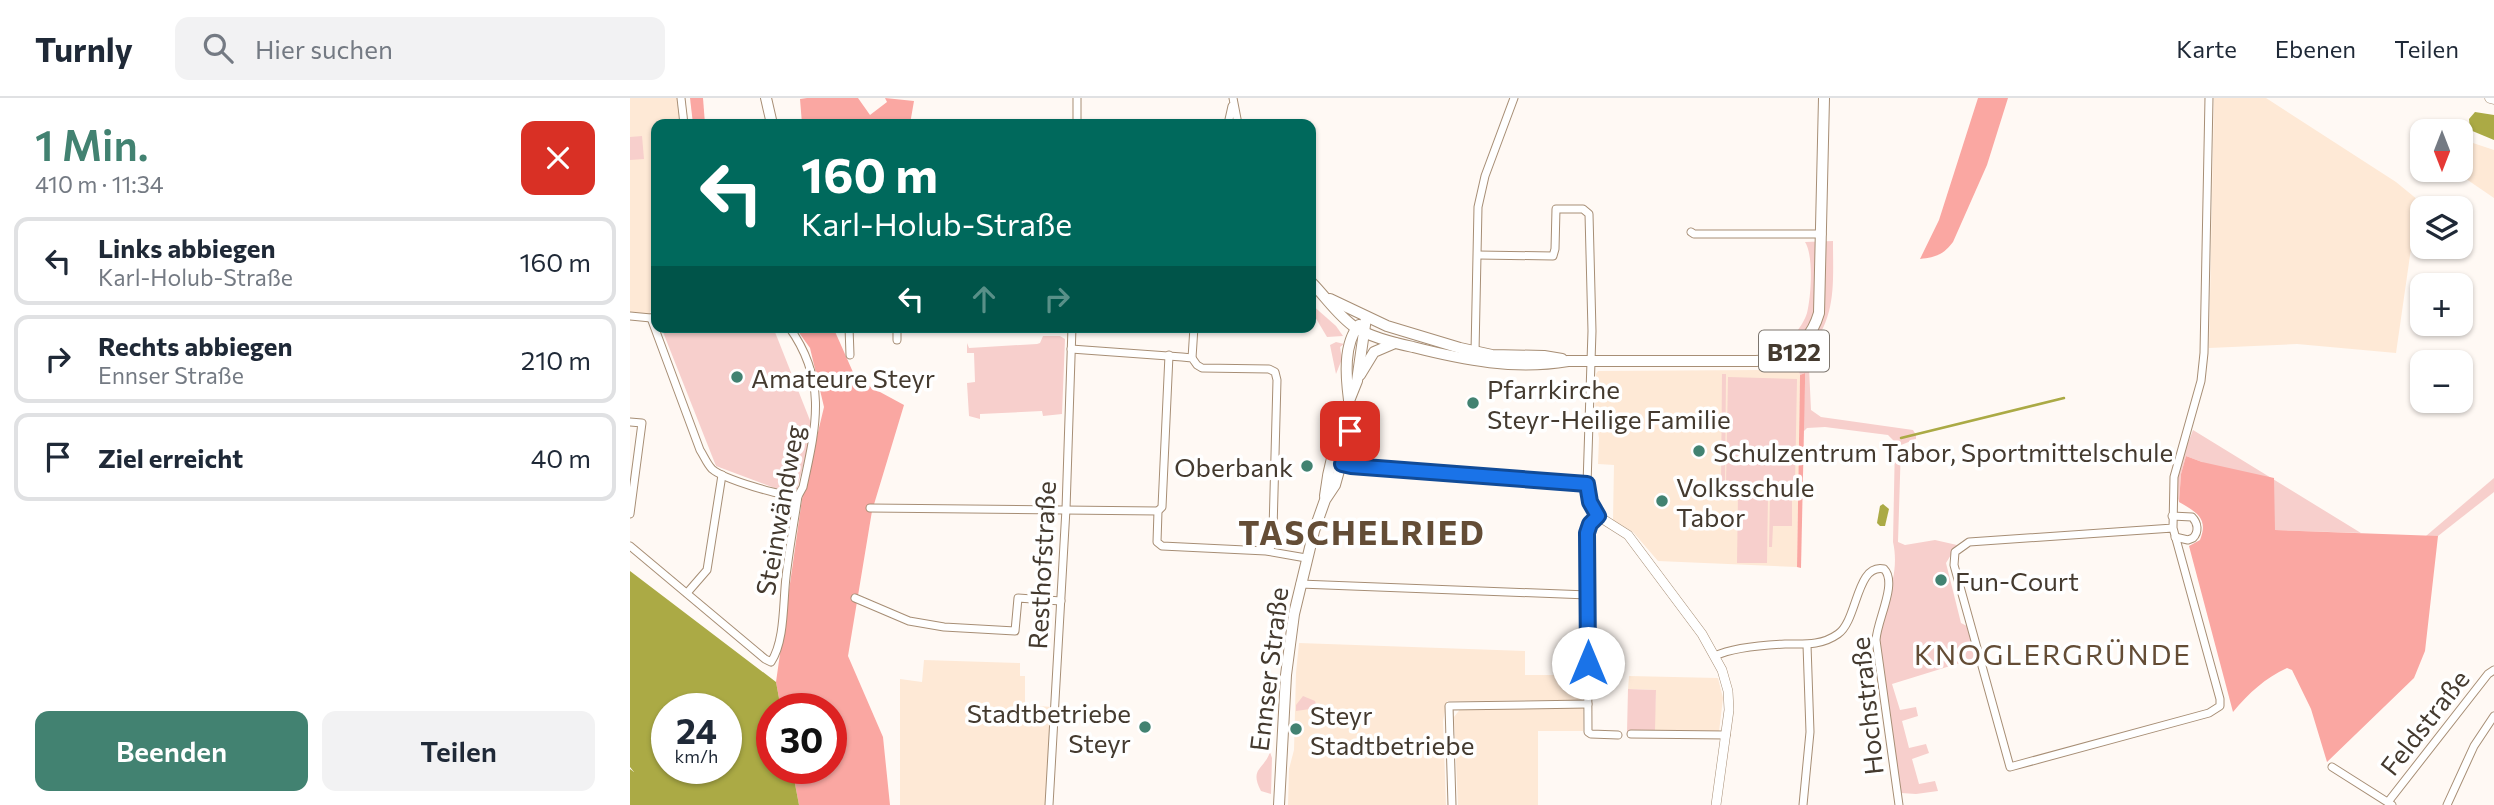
<!DOCTYPE html>
<html lang="de">
<head>
<meta charset="utf-8">
<style>
	:root { --surface:#fff; --page:#f2f2f3; --text:#1f2937; --muted:#747a83; --line:#e0e1e3; --accent:#428271 }
	body { margin:0; font-family:Commissioner,sans-serif; background:var(--page); color:var(--text); height:100vh; display:flex; flex-direction:column; font-size:26px; white-space:nowrap }
	* { box-sizing:border-box; margin:0 }
	p { font-size:23px; color:var(--muted) }
	.icon { flex:none; width:38px; height:38px; fill:none; stroke:currentColor; stroke-width:2; stroke-linecap:round; stroke-linejoin:round }
	.map { position:relative; flex:1; overflow:hidden }
	.panel { display:flex; flex-direction:column; background:var(--surface); width:630px }
	.panel>* { flex:none }
	.banner { position:absolute; left:21px; top:21px; width:665px; height:214px; border-radius:14px; box-shadow:0 2px 5px #0004; background:#00695c; color:#fff; overflow:hidden }
	.needle { width:46px; rotate:180deg }
	.controls { position:absolute; left:1780px; top:21px; display:grid; gap:14px }
	.controls a { display:grid; place-items:center; width:63px; height:63px; border-radius:14px; background:var(--surface); box-shadow:0 2px 5px #0004; font-size:35px }
	.speed { position:absolute; left:21px; top:595px; display:flex; gap:14px; font-size:35px; font-weight:700; text-align:center }
	.speed>* { display:grid; place-content:center; width:91px; height:91px; border-radius:50%; background:var(--surface); box-shadow:0 2px 5px #0004; line-height:1 }
	.speed small { font-size:18px; font-weight:400 }
	.speed .limit { border:10px solid #d22; background:#fff; color:#111 }
	.pin { position:absolute; display:grid; place-items:center; width:60px; height:60px; color:#fff; margin:-30px; border-radius:14px; box-shadow:0 4px 10px #0006 }
	.me { position:absolute; width:77px; margin:-38px; rotate:0deg; stroke-linejoin:round; filter:drop-shadow(0 0 5px #0008) }
	.turn { display:flex; align-items:center; gap:24px; height:147px; padding:0 35px; font-size:32px }
	.turn .icon { width:91px; height:91px; stroke-width:2.5 }
	.turn b { display:block; font-size:49px; line-height:60px }
	.lanes { display:flex; align-items:center; height:66px; padding:0 35px; background:#0003; justify-content:center; gap:35px; direction:ltr }
	.lanes .off { opacity:.35 }
	.round { display:grid; place-items:center; flex:none; width:74px; height:74px; border-radius:14px; background:var(--page) }
	.summary { display:flex; align-items:center; justify-content:space-between; height:119px; padding:0 35px }
	h1 { font-size:42px; font-weight:600; line-height:52px; color:var(--accent) }
	.action { display:flex; gap:14px; margin-top:auto; padding:14px 35px }
	.action a { flex:1; height:80px; border-radius:14px; background:var(--accent); color:#fff; font-size:28px; font-weight:600; line-height:80px; text-align:center }
	.action a+a { background:var(--page); color:var(--text) }
	ul { padding:0; list-style:none }
	li { display:flex; align-items:center; gap:21px; height:88px; margin:0 14px 10px; padding:0 21px; border:4px solid var(--line); border-radius:14px }
	li div { flex:1 }
	li b { display:block; font-size:26px }
	li em { font-style:normal }
	header { display:flex; align-items:center; gap:42px; box-sizing:border-box; height:98px; padding:0 35px; background:var(--surface); border-bottom:2px solid var(--line) }
	header strong { font-size:33px }
	nav { display:flex; gap:38px; margin-inline-start:auto; font-size:24px }
	.search { width:490px; height:63px; background:var(--page); display:flex; align-items:center; gap:18px; box-sizing:border-box; padding:0 24px; border-radius:14px; color:var(--muted); font-size:26px }
	main { display:flex; flex:1; min-height:0 }
	.map>svg:first-child { display:block }
</style>
</head>
<body>
<header>
<strong>Turnly</strong>
<div class="search"><svg class="icon" aria-label="search" viewBox="0 0 24 24"><circle cx="10" cy="10" r="6"/><path d="M15 15l6 6"/></svg>Hier suchen</div>
<nav><a>Karte</a><a>Ebenen</a><a>Teilen</a></nav>
</header>
<main>
<section class="panel">
<div class="summary"><div><h1>1 Min.</h1><p>410 m · 11:34</p></div><a class="round" style="background:#d93025;color:#fff"><svg class="icon" aria-label="close" viewBox="0 0 24 24"><path d="M6 6l12 12M18 6L6 18"/></svg></a></div>
<ul>
<li><svg class="icon" aria-label="left" viewBox="0 0 24 24"><path d="M17 20v-9H6M10 6l-5 5 5 5"/></svg><div><b>Links abbiegen</b><p>Karl-Holub-Straße</p></div><em>160 m</em></li>
<li><svg class="icon" aria-label="right" viewBox="0 0 24 24"><path d="M7 20v-9h11M14 6l5 5-5 5"/></svg><div><b>Rechts abbiegen</b><p>Ennser Straße</p></div><em>210 m</em></li>
<li><svg class="icon" aria-label="arrive" viewBox="0 0 24 24"><path d="M6 21V4h12l-3 4 3 4H6"/></svg><div><b>Ziel erreicht</b></div><em>40 m</em></li>
</ul>
<div class="action"><a>Beenden</a><a>Teilen</a></div>
</section>
<div class="map">
<svg width="1864" height="707" viewBox="0 0 1864 707">
	<rect width="100%" height="100%" fill="#fff9f4"/>
	<g fill="#fee9d6">
		<path d="M0,0H49L52,26H26V205L19,216L0,214Z"/>
		<path d="M1584,0H1636L1766,84L1788,102L1766,255L1667,246L1579,250Z"/>
		<path d="M1834,42L1864,52V100L1823,72H1830L1831,49Z"/>
		<path d="M1165,262L1170,277L1167,469L1028,463L1003,434L983,422L984,367L968,366L969,340L965,315L966,276L968,273L1133,272Z"/>
		<path d="M669,545L895,553V577H954L953,600L949,602L817,603L813,623L816,707H658L659,671L664,652L666,575Z"/>
		<path d="M294,562L390,565V578H395V607L422,609L416,707H270V581L292,584Z"/>
		<path d="M999,578L1088,580L1093,600L1089,634L1024,632L1026,592L998,591Z"/>
		<path d="M831,610H953V633H908V707H828L824,619Z"/>
	</g>
	<g fill="#f7cfcc">
		<path d="M12,38L14,61L0,62V39Z"/>
		<path d="M1203,143C1203,189 1207,219 1176,257L1179,270L1181,312L1191,319L1283,332L1286,337V341L1271,347L1268,444L1275,447L1305,442L1327,447L1316,465L1331,525L1337,528L1346,560L1262,586L1270,612L1286,609L1288,618L1272,623L1279,650L1296,646L1299,655L1282,661L1289,686L1305,683L1308,693L1286,696L1271,695L1269,690L1250,549C1247,513 1272,484 1263,444L1265,344L1258,337L1195,329L1177,330L1173,334L1175,275L1170,277L1165,263L1149,269L1140,250L1154,245V235H1166C1170,229 1175,222 1177,215C1181,199 1184,158 1175,144Z"/>
		<path d="M681,206L706,228L713,238L697,239L681,212Z"/>
		<path d="M31,229H143L183,330L167,391L155,394L86,368Z"/>
		<path d="M413,238H430L435,241L432,316L413,318L412,313L350,316V321L339,318L337,285L345,284L344,255H337V245L339,250L407,246L410,245Z"/>
		<path d="M706,244L714,246L710,249L712,261L706,276L700,247Z"/>
		<path d="M1092,276H1096L1095,392H1091Z"/>
		<path d="M1098,279L1167,281L1165,386L1096,385Z"/>
		<path d="M1563,332L1731,435L1645,432L1572,364L1556,358L1551,376L1549,404C1541,381 1555,353 1563,332Z"/>
		<path d="M1864,380V394L1808,438H1796Z"/>
		<path d="M1108,396H1138L1137,465H1107Z"/>
		<path d="M1140,396L1162,397V428H1143L1142,449H1139Z"/>
		<path d="M998,591L1026,592L1025,632L1089,635L997,634Z"/>
		<path d="M673,598L685,603L687,610L666,613V607Z"/>
		<path d="M640,654L642,660L641,696L631,693C619,670 634,672 640,654Z"/>
	</g>
	<g fill="#faa7a2">
		<path d="M60,0H73L75,26H63Z"/>
		<path d="M177,0H228L240,17L257,4L255,0L284,3L280,26H172L170,1Z"/>
		<path d="M1348,0H1378L1357,67L1323,144C1313,157 1306,159 1290,161L1309,122Z"/>
		<path d="M165,229H203L226,281L274,307L242,413L218,558L253,639L260,707H169L162,670H201V611H151L146,584L172,401L194,309L180,250Z"/>
		<path d="M1175,275V285L1171,470L1167,469L1170,277Z"/>
		<path d="M1556,358L1572,364L1644,380L1645,432L1808,438L1795,553L1784,580L1697,664L1681,611L1662,572L1657,570C1635,580 1619,595 1603,614L1559,448L1570,442C1579,420 1566,414 1549,404L1551,376Z"/>
	</g>
	<g fill="#abaa45" fill-rule="evenodd">
		<path d="M1845,14L1864,17V42L1840,32L1839,21Z"/>
		<path d="M1253,406L1259,411L1255,428H1250L1247,425L1250,408Z"/>
		<path d="M0,473L146,584L151,611H142V670H162L169,707H0V671L4,674L0,669ZM37,611H96V670H37Z"/>
	</g>
	<g fill="none" stroke-linecap="round" stroke-linejoin="round">
		<path stroke="#abaa45" stroke-width="2.5" d="M1271,340L1434,300"/>
		<g stroke="#a78e75" stroke-width="9">
			<g id="minor">
				<path d="M51,0L54,26"/>
				<path d="M603,0L608,26"/>
				<path d="M447,26V0"/>
				<path d="M598,26L602,8"/>
				<path d="M1061,134L1064,136H1192"/>
				<path d="M848,157L923,158L925,151L926,111H953L959,116L962,233L957,386L960,404L968,418L960,426L957,435L958,634L961,636L988,637"/>
				<path d="M0,218L21,220"/>
				<path d="M21,220L70,352C74,358 77,366 82,371C93,381 153,399 168,398"/>
				<path d="M219,229L220,257"/>
				<path d="M267,242V229"/>
				<path d="M441,251L552,259L562,260L567,267L572,270L639,271L645,274L647,282L643,432L640,453"/>
				<path d="M845,254L848,109L855,78L884,0"/>
				<path d="M539,257L532,409L528,413L527,444L532,448L636,453L676,460"/>
				<path d="M562,260L564,229"/>
				<path d="M0,324L12,325L0,416"/>
				<path d="M712,366L734,370L957,386"/>
				<path d="M240,410L528,413"/>
				<path d="M1542,418L1562,419C1568,425 1569,434 1563,440L1558,442L1545,439"/>
				<path d="M1543,430L1339,444L1325,454L1324,467L1380,669L1579,615L1590,608V601L1543,430L1544,379L1571,283L1574,255L1579,0"/>
				<path d="M0,448L135,561L141,564C155,543 153,504 156,479C159,452 164,425 168,398L173,389C186,329 198,283 159,229"/>
				<path d="M670,486L958,497"/>
				<path d="M57,495L77,472L92,377"/>
				<path d="M225,500L279,523L314,529L385,533L388,500L431,503"/>
				<path d="M1085,558C1104,549 1134,547 1155,546C1174,546 1191,548 1208,536C1228,522 1226,465 1254,471C1268,485 1247,522 1246,542L1269,707"/>
				<path d="M1001,636L1096,637"/>
				<path d="M1702,669L1762,707"/>
				<path d="M1758,704L1858,576L1864,572"/>
				<path d="M419,707L436,411L442,229"/>
				<path d="M822,707L819,608L958,606"/>
				<path d="M1173,707L1180,634L1177,547"/>
				<path d="M1817,707L1844,648L1864,618"/>
			</g>
		</g>
		<g stroke="#a78e75" stroke-width="10">
			<path id="tertiary" d="M968,418L998,437L1072,536L1092,572L1098,593L1099,612L1086,707"/>
		</g>
		<g stroke="#a78e75" stroke-width="11">
			<path id="secondary" d="M1860,0L1864,1"/>
		</g>
		<g stroke="#a78e75" stroke-width="12">
			<g id="primary">
				<path d="M136,0L142,26"/>
				<path d="M681,184C696,199 708,218 726,230C743,240 764,245 783,249C834,262 885,272 938,263H1126C1158,261 1180,246 1189,215L1194,0"/>
				<path d="M700,201L757,228L830,250L862,257L914,258L932,261"/>
				<path d="M730,277L744,254L765,245"/>
				<path d="M719,302C716,279 713,246 729,227"/>
				<path d="M695,398C698,371 706,341 717,317"/>
				<path d="M649,707L656,577L664,516L684,433L695,402L705,387L719,337L717,317L719,303L727,283L736,220"/>
			</g>
		</g>
		<use href="#minor" stroke="#fff" stroke-width="7"/>
		<use href="#tertiary" stroke="#fff" stroke-width="9"/>
		<use href="#secondary" stroke="#fff" stroke-width="10"/>
		<use href="#primary" stroke="#fff" stroke-width="10"/>
	</g>
	<g fill="none" stroke-linecap="round" stroke-linejoin="round">
		<g stroke="#114b97" stroke-width="18">
			<path id="route" d="M720,333L712,366L721,368L957,386L960,404L968,418L960,426L957,435L958,565"/>
		</g>
		<use href="#route" stroke="#1a73e8" stroke-width="12"/>
	</g>
	<g fill="#428271" stroke="#fff" stroke-width="2.5">
		<circle cx="107" cy="279" r="7"/>
		<circle cx="843" cy="305" r="7"/>
		<circle cx="1069" cy="353" r="7"/>
		<circle cx="677" cy="368" r="7"/>
		<circle cx="1032" cy="403" r="7"/>
		<circle cx="1311" cy="482" r="7"/>
		<circle cx="515" cy="629" r="7"/>
		<circle cx="666" cy="631" r="7"/>
	</g>
	<g text-anchor="middle" dominant-baseline="central" stroke-width="7" stroke-linejoin="round" paint-order="stroke">
		<rect fill="#fff" stroke="#7c756d" stroke-width="2" x="1129" y="232.5" width="70" height="41" rx="5"/>
		<g font-size="24" font-weight="bold" fill="#443a2f">
			<text x="1164" y="253">B122</text>
		</g>
		<g font-size="26" fill="#443a2f" stroke="#fff" text-anchor="start">
			<text x="121" y="279">Amateure Steyr</text>
			<text x="857" y="290">Pfarrkirche<tspan x="857" dy="30">Steyr-Heilige Familie</tspan></text>
			<text x="1083" y="353">Schulzentrum Tabor, Sportmittelschule</text>
			<text x="663" y="368" text-anchor="end">Oberbank</text>
			<text x="1046" y="388">Volksschule<tspan x="1046" dy="30">Tabor</tspan></text>
			<text x="1325" y="482">Fun-Court</text>
			<text x="501" y="614" text-anchor="end">Stadtbetriebe<tspan x="501" dy="30">Steyr</tspan></text>
			<text x="680" y="616">Steyr<tspan x="680" dy="30">Stadtbetriebe</tspan></text>
		</g>
		<g font-size="26" fill="#443a2f" stroke="#fff">
			<text transform="translate(149 412) rotate(-80)">Steinwändweg</text>
			<text transform="translate(411 467) rotate(-87)">Resthofstraße</text>
			<text transform="translate(638 571) rotate(-83)">Ennser Straße</text>
			<text transform="translate(1236 608) rotate(-96)">Hochstraße</text>
			<text transform="translate(1794 624) rotate(-52)">Feldstraße</text>
		</g>
		<g font-size="28" letter-spacing="2" fill="#644d36" stroke="#fff">
			<text x="1423" y="556">KNOGLERGRÜNDE</text>
		</g>
		<g font-size="33" font-weight="bold" letter-spacing="2" fill="#644d36" stroke="#fff">
			<text x="732" y="433">TASCHELRIED</text>
		</g>
	</g>
</svg>
<div class="controls">
<a><svg class="needle" viewBox="-14 -14 28 28"><path d="M0-13l5 13h-10z" fill="#e53935"/><path d="M0 13l5-13h-10z" fill="#747a83"/></svg></a>
<a><svg class="icon" aria-label="layers" viewBox="0 0 24 24"><path d="M12 4l9 5-9 5-9-5zM3 14l9 5 9-5"/></svg></a>
<a>+</a>
<a>−</a>
</div>
<div class="speed"><div>24<small>km/h</small></div><div class="limit">30</div></div>
<div class="pin" style="left:720px;top:333px;background:#d93025"><svg class="icon" aria-label="arrive" viewBox="0 0 24 24"><path d="M6 21V4h12l-3 4 3 4H6"/></svg></div>
<svg class="me" style="left:958px;top:565px" viewBox="-20 -20 40 40"><circle r="19" fill="#fff"/><path d="M0-13L10 11 0 6-10 11z" fill="#1a73e8"/></svg>
<div class="banner">
<div class="turn"><svg class="icon" aria-label="left" viewBox="0 0 24 24"><path d="M17 20v-9H6M10 6l-5 5 5 5"/></svg><div><b>160 m</b>Karl-Holub-Straße</div></div>
<div class="lanes"><svg class="icon" aria-label="left" viewBox="0 0 24 24"><path d="M17 20v-9H6M10 6l-5 5 5 5"/></svg><svg class="icon off" aria-label="ahead" viewBox="0 0 24 24"><path d="M12 20V5M6 11l6-6 6 6"/></svg><svg class="icon off" aria-label="right" viewBox="0 0 24 24"><path d="M7 20v-9h11M14 6l5 5-5 5"/></svg></div>
</div>
</div>
</main>
</body>
</html>
